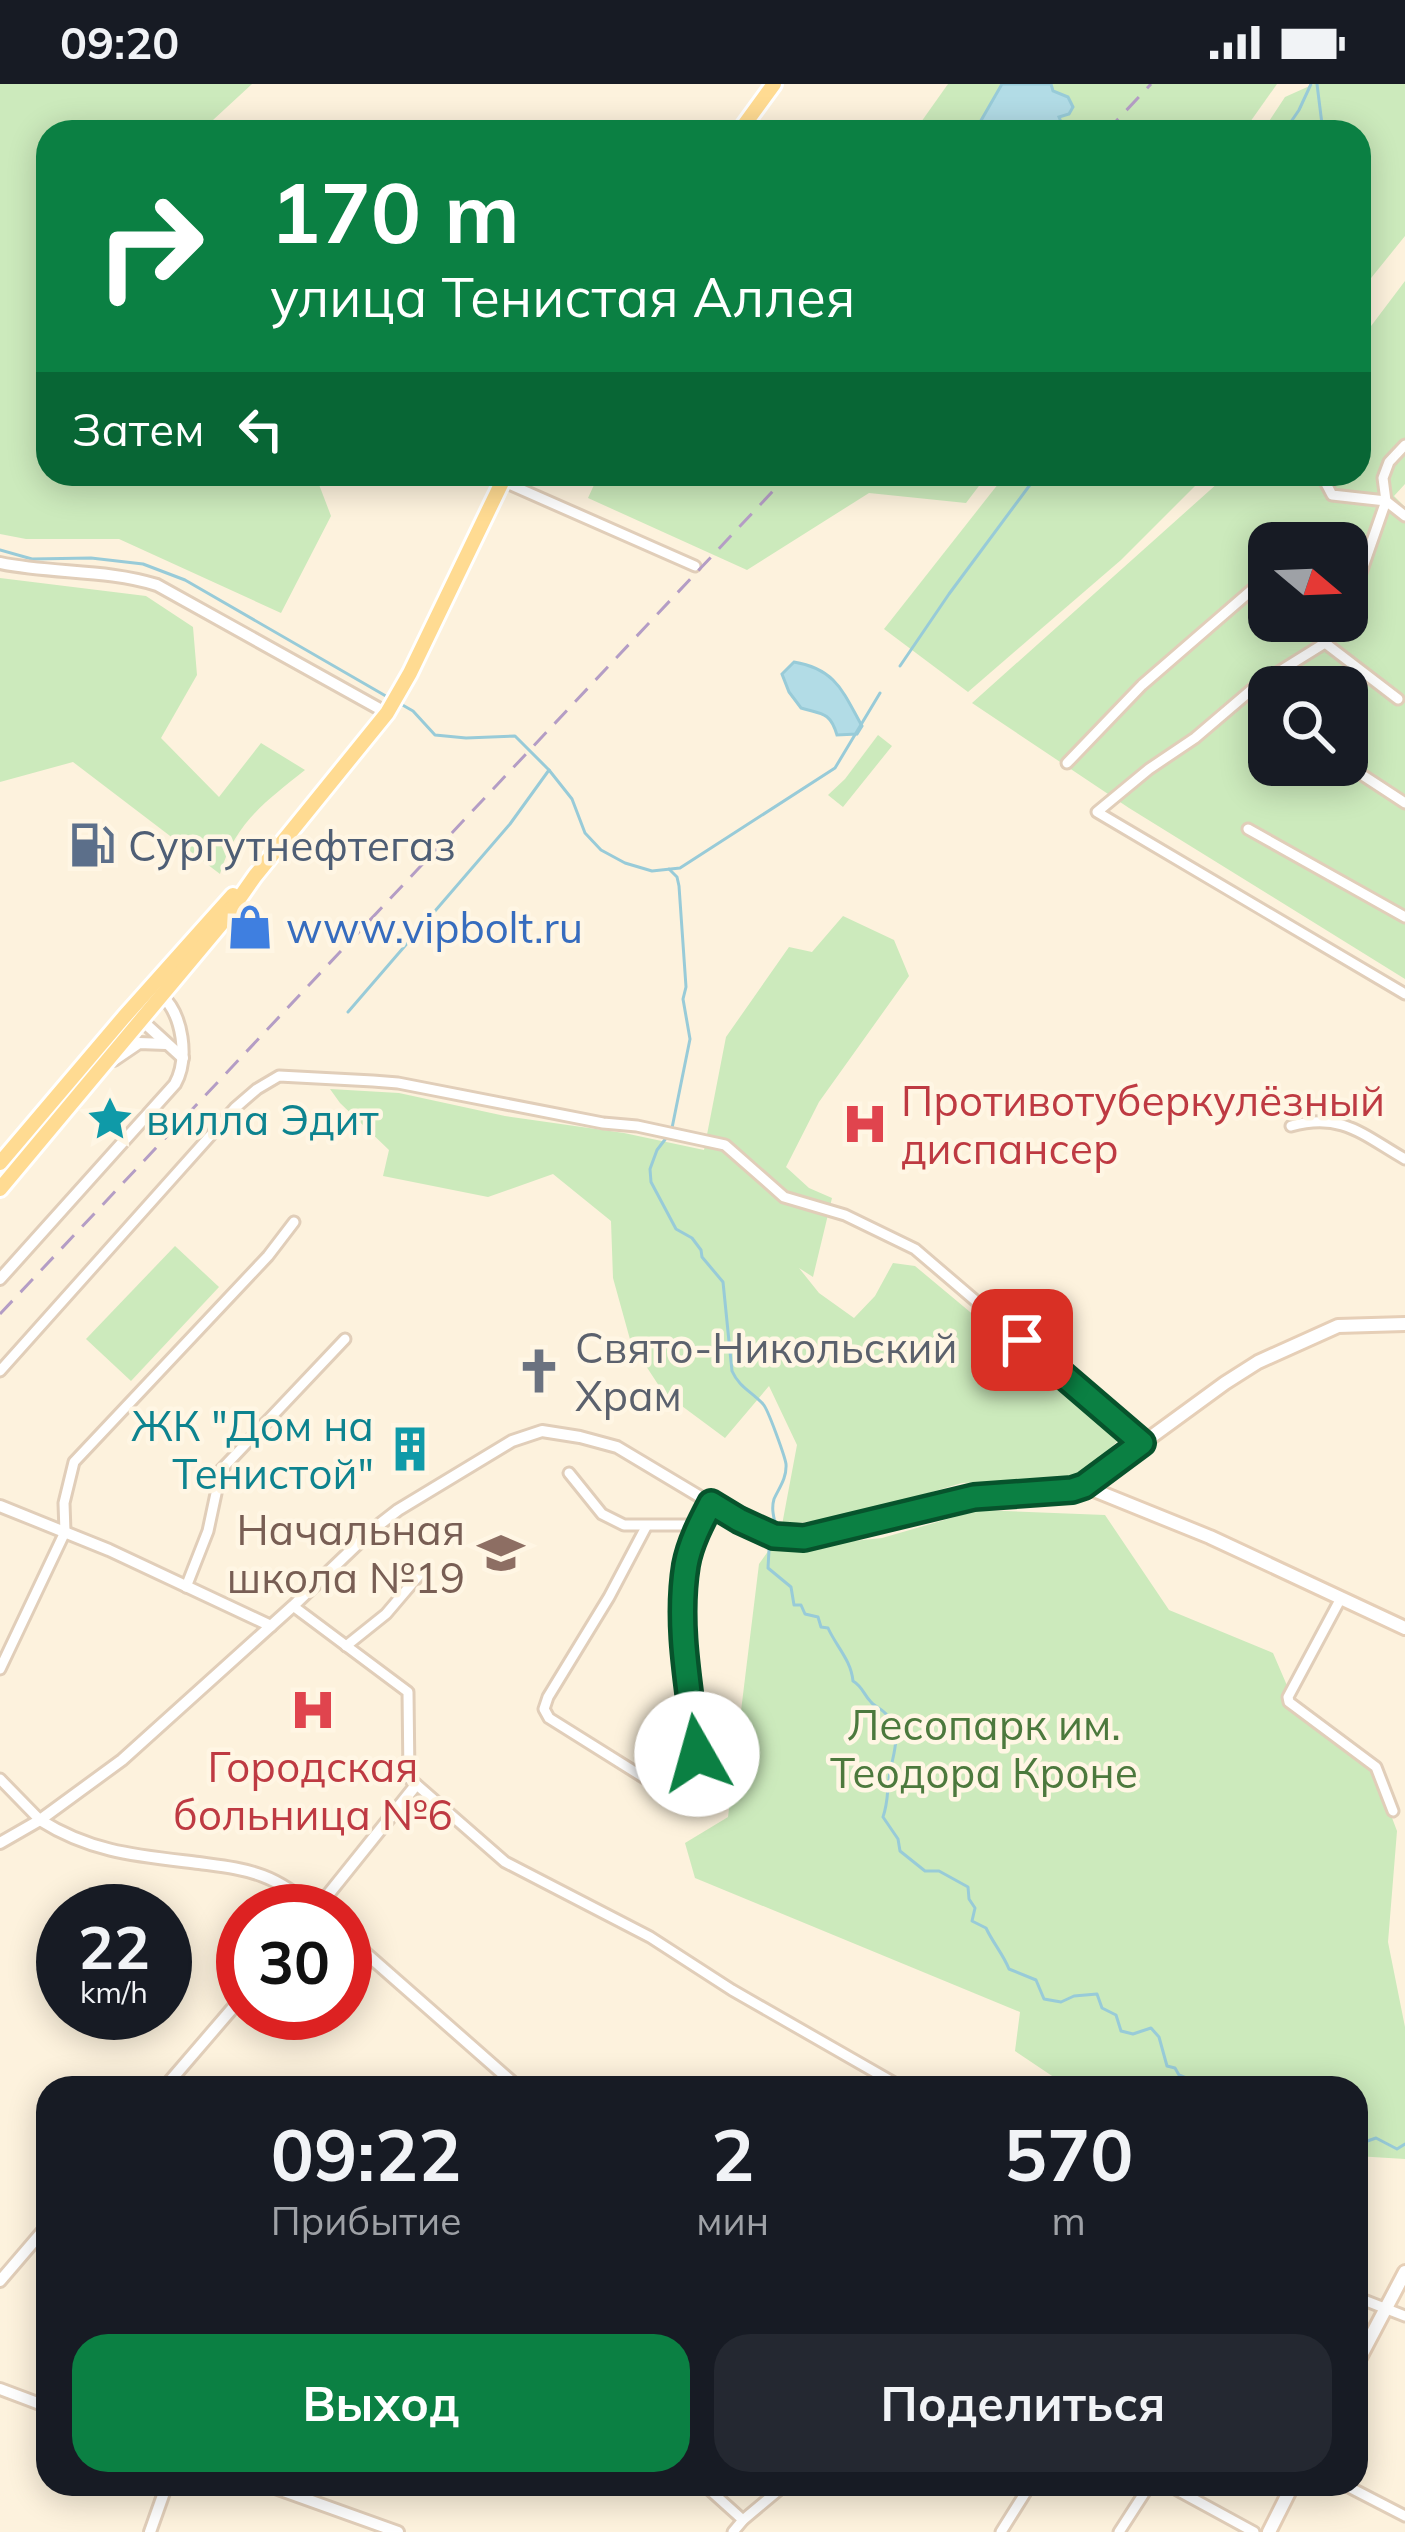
<!DOCTYPE html>
<html lang="ru">
<head>
<meta charset="utf-8">
<style>
	:root { --surface:#171b24; --page:#242831; --text:#f1f3f6; --muted:#9ea1a6; --accent:#0b8043 }
	body { margin:0; font-family:Mulish,sans-serif; background:var(--page); color:var(--text); height:100vh; display:flex; flex-direction:column; font-size:45px; white-space:nowrap }
	* { box-sizing:border-box; margin:0 }
	p { font-size:39px; color:var(--muted) }
	.icon { flex:none; width:66px; height:66px; fill:none; stroke:currentColor; stroke-width:2; stroke-linecap:round; stroke-linejoin:round }
	.map { position:relative; flex:1; overflow:hidden }
	.side { position:absolute; left:36px; top:1992px; width:1332px; height:420px; display:flex; flex-direction:column; background:var(--surface); border-radius:36px; box-shadow:0 6px 30px #0003 }
	.side>* { flex:none }
	.hud { position:absolute; left:36px; top:36px; width:1335px; height:366px; border-radius:36px; box-shadow:0 6px 30px #0003; background:#0b8043; color:#fff; overflow:hidden }
	.needle { width:78px; rotate:109deg }
	.controls { position:absolute; left:1248px; top:438px; display:grid; gap:24px }
	.controls a { display:grid; place-items:center; width:120px; height:120px; border-radius:24px; background:var(--surface); box-shadow:0 6px 30px #0003; font-size:60px }
	.speed { position:absolute; left:36px; top:1800px; display:flex; gap:24px; font-size:60px; font-weight:700; text-align:center }
	.speed>* { display:grid; place-content:center; width:156px; height:156px; border-radius:50%; background:var(--surface); box-shadow:0 6px 30px #0003; line-height:1 }
	.speed small { font-size:30px; font-weight:400 }
	.speed .limit { border:18px solid #d22; background:#fff; color:#111 }
	.pin { position:absolute; display:grid; place-items:center; width:102px; height:102px; color:#fff; margin:-51px; border-radius:24px; box-shadow:0 6px 18px #0006 }
	.me { position:absolute; width:132px; margin:-66px; rotate:353deg; stroke-linejoin:round; filter:drop-shadow(0 0 9px #0008) }
	.turn { display:flex; align-items:center; gap:42px; height:252px; padding:0 36px; font-size:54px }
	.turn .icon { width:156px; height:156px; stroke-width:2.5 }
	.turn b { display:block; font-size:84px; line-height:102px }
	.then { display:flex; align-items:center; height:114px; padding:0 36px; background:#0003; gap:24px; font-size:45px }
	.eta { display:flex; justify-content:space-evenly; align-items:center; height:204px; text-align:center }
	.eta b { font-size:72px; font-weight:700; line-height:84px }
	.action { display:flex; gap:24px; margin-top:auto; padding:24px 36px }
	.action a { flex:1; height:138px; border-radius:36px; background:var(--accent); color:#fff; font-size:48px; font-weight:700; line-height:138px; text-align:center }
	.action a+a { background:var(--page); color:var(--text) }
	.status { display:flex; justify-content:space-between; align-items:center; height:84px; padding:0 60px; background:var(--surface); direction:ltr }
	.status svg { height:33px; fill:currentColor }
	.map>svg:first-child { display:block }
</style>
</head>
<body>
<div class="status"><b>09:20</b><svg viewBox="0 0 49 12"><path d="M0 12V9h3v3zM5 12V6h3v6zM10 12V3h3v9zM15 12V0h3v12zM26 1h20v11H26zM47 4h2v5h-2z"/></svg></div>
<div class="map">
<svg width="1405" height="2448" viewBox="0 0 1405 2448">
	<rect width="100%" height="100%" fill="#fdf2dd"/>
	<g fill="#cceabc" fill-rule="evenodd">
		<path d="M0,0H252L200,48H48V390H315L331,432L281,529L119,455H26L0,450Z"/>
		<path d="M948,0H1277L1243,48H914Z"/>
		<path d="M1314,0H1405V152L1359,209V48H1262L1285,13Z"/>
		<path d="M1405,197V400L1394,412L1405,423V895L1129,724L972,619L1228,390H1359V258ZM1269,459H1347V537H1269ZM1269,603H1347V681H1269Z"/>
		<path d="M599,390H988L966,419L869,409L747,486L588,414Z"/>
		<path d="M1006,390H1207L1121,476L968,608L884,545Z"/>
		<path d="M0,494L146,512L193,543L197,591L161,654L219,713L261,659L305,686C265,718 235,739 220,790L73,678L0,698Z"/>
		<path d="M878,651L892,662L843,723L828,711L845,695Z"/>
		<path d="M843,832L894,856L909,892L819,1018L786,1083L809,1104L832,1114L813,1193L799,1184L819,1209L854,1234L875,1212L893,1179L915,1182L1121,1354L1078,1394L962,1399L851,1432L782,1441L797,1361L769,1302L725,1354L663,1308L631,1259L613,1194L611,1137L553,1090L488,1113L383,1092L389,1066L340,1019L330,1005L399,1009L505,1032L624,1049L704,1066L726,953L789,863L812,868Z"/>
		<path d="M175,1162L219,1203L131,1297L86,1255Z"/>
		<path d="M979,1426L1105,1431L1169,1526L1273,1569L1301,1634L1372,1681L1397,1747L1388,1858L1405,1943V2075L1356,2072V2004H1070L1015,1967L1020,1928L695,1794L685,1759L728,1733L759,1480L769,1466L882,1454Z"/>
	</g>
	<g fill="#b2dce6" stroke="#98cbd8" stroke-width="3">
		<path d="M1002,0H1051L1053,7L1068,13L1073,23L1069,30L1059,33L1061,38L1048,42L1041,48H978L979,40Z"/>
		<path d="M794,578C836,585 843,608 862,642L857,650L837,651C830,627 821,630 801,624L789,608L782,590Z"/>
	</g>
	<g fill="none" stroke-linecap="round" stroke-linejoin="round">
		<g stroke="#98cbd8" stroke-width="3">
			<path d="M1317,0L1323,48"/>
			<path d="M1284,48L1299,26L1311,0"/>
			<path d="M0,466L32,475L91,474L143,480L185,496L391,615"/>
			<path d="M900,582L949,510L1038,390"/>
			<path d="M399,619L413,627L435,651L466,654L515,652L549,686L572,715L585,749L601,766L625,779L652,787L680,784L835,684L880,609"/>
			<path d="M669,785L677,793L679,802L686,903L683,915L690,955L672,1044"/>
			<path d="M348,928L510,740L549,686"/>
			<path d="M667,1053L657,1066L650,1085L651,1098L676,1145L692,1154L701,1166L702,1173L723,1198L732,1287C739,1303 752,1308 763,1320C768,1325 785,1373 786,1380C787,1394 779,1404 774,1415C771,1425 774,1434 776,1443"/>
			<path d="M773,1458L769,1466L768,1484L791,1503L794,1521H801L805,1530L818,1533L821,1543L828,1544C836,1562 851,1576 853,1597C863,1603 863,1610 871,1618C875,1623 882,1625 886,1630C905,1650 891,1673 889,1695C887,1709 888,1719 883,1733L898,1755L900,1767L925,1787H939L968,1803L969,1815L975,1824L972,1837L986,1844C993,1859 1003,1870 1009,1885L1036,1896L1044,1915L1061,1918L1074,1912L1097,1910L1102,1924L1116,1931L1121,1947L1133,1950L1151,1944L1159,1953L1167,1982L1175,1984L1179,1991L1196,1998L1197,2004"/>
			<path d="M1356,2061L1376,2054L1397,2065L1405,2060"/>
		</g>
		<g stroke="#e1ceb9" stroke-width="15">
			<g id="minor">
				<path d="M1321,390L1332,411L1386,417L1405,432"/>
				<path d="M502,397L695,482"/>
				<path d="M1347,529L1386,417L1383,394L1389,378L1405,361"/>
				<path d="M1301,537L1325,559L1398,615"/>
				<path d="M1344,537L1325,559L1256,602L1195,654L1149,685L1097,728L1405,910"/>
				<path d="M1256,602L1269,619"/>
				<path d="M1067,679L1142,601L1261,498L1269,506"/>
				<path d="M1347,681L1405,719"/>
				<path d="M1248,745L1405,833"/>
				<path d="M1291,1042C1342,1028 1363,1051 1405,1075"/>
				<path d="M0,1287L235,1024L257,1005L279,992L373,997L398,999L603,1039L637,1042L725,1061L784,1113L845,1131L915,1165L1142,1359"/>
				<path d="M569,1389L602,1430L624,1441H699L711,1419"/>
				<path d="M646,1443L609,1513L548,1613L544,1625L549,1634L675,1713C717,1690 681,1574 682,1533C683,1500 689,1472 699,1441"/>
				<path d="M186,1503L208,1447L221,1386L345,1255"/>
				<path d="M1341,1514L1288,1613L1289,1618L1376,1683L1393,1727"/>
				<path d="M293,1522L408,1608L409,1694L505,1778L650,1853L732,1906L903,2004"/>
				<path d="M346,1562L386,1530L420,1490"/>
				<path d="M0,1585L65,1448L64,1419L74,1378L268,1172L294,1138"/>
				<path d="M0,1695L40,1736"/>
				<path d="M1356,2213L1405,2232"/>
				<path d="M703,2400L743,2436"/>
				<path d="M1166,2400L1254,2448"/>
				<path d="M1343,2400L1405,2432"/>
				<path d="M733,2448L743,2436L786,2400"/>
				<path d="M1001,2448L1031,2400"/>
				<path d="M1119,2448L1150,2400"/>
			</g>
		</g>
		<g stroke="#e1ceb9" stroke-width="16">
			<g id="tertiary">
				<path d="M0,479C52,490 106,485 157,501L387,629"/>
				<path d="M137,932L183,974"/>
				<path d="M114,976L139,959L166,960"/>
				<path d="M0,1195L175,1000C189,975 183,930 161,911"/>
				<path d="M0,1422L109,1466L271,1542"/>
				<path d="M40,1736C92,1769 140,1772 199,1779C221,1782 242,1784 263,1792C282,1799 302,1814 317,1827"/>
				<path d="M0,1759L40,1736L122,1676L293,1522L371,1447L398,1426L512,1357L542,1347L580,1353L617,1363L739,1436L774,1452L804,1455L973,1413L1072,1406L1084,1402"/>
				<path d="M315,1827L416,1701"/>
				<path d="M345,1851L519,2004"/>
				<path d="M164,2004L243,1912"/>
				<path d="M0,2197L48,2141"/>
				<path d="M0,2305L48,2323"/>
				<path d="M264,2400L398,2448"/>
				<path d="M150,2448L167,2400"/>
			</g>
		</g>
		<g stroke="#e6cfb7" stroke-width="18">
			<g id="secondary">
				<path d="M1084,1402L1225,1299L1258,1278L1338,1242L1405,1240"/>
				<path d="M1084,1402L1210,1453L1405,1544"/>
				<path d="M1356,2281L1405,2188"/>
				<path d="M1269,2448L1293,2400"/>
			</g>
		</g>
		<g stroke="#fff" stroke-width="20">
			<g id="primary">
				<path d="M739,48L774,0"/>
				<path d="M0,1079L124,933L233,811"/>
				<path d="M0,1105L222,839L255,792L387,629L410,589L506,390"/>
			</g>
		</g>
		<use href="#minor" stroke="#fff" stroke-width="9"/>
		<use href="#tertiary" stroke="#fff" stroke-width="10"/>
		<use href="#secondary" stroke="#fff" stroke-width="12"/>
		<use href="#primary" stroke="#ffdb92" stroke-width="14"/>
		<g stroke="#b49dc5" stroke-width="3" stroke-dasharray="18 12" stroke-linecap="butt">
			<path d="M1106,48L1151,0"/>
			<path d="M0,1230L789,390"/>
		</g>
	</g>
	<g fill="none" stroke-linecap="round" stroke-linejoin="round">
		<g stroke="#07532c" stroke-width="30">
			<path id="route" d="M697,1670C690,1608 676,1543 686,1481C690,1459 701,1438 711,1419L739,1436L774,1452L804,1454L974,1413L1072,1406L1084,1402L1142,1359L1022,1256"/>
		</g>
		<use href="#route" stroke="#0b8043" stroke-width="21"/>
	</g>
	<defs>
		<g id="fuel-bare" transform="scale(3.6)"><path d="M-5.5-6h7V0h2V4h1.3V-2.5L3-4.5l.8-.8L6-3V5H2.5V1h-1V6h-7ZM-4.2-4.7v3.2H.2V-4.7Z" fill="#5c6f8a" stroke="#fff6e4" stroke-width="2.5" paint-order="stroke"/></g>
		<g id="shop-bare" transform="scale(3.6)"><path d="M-5-2.5h2.3a2.7 3.5 0 0 1 5.4 0H5L5.5 6h-11ZM-1.5-2.5h3a1.5 2.3 0 0 0-3 0Z" fill="#3f7fe0" stroke="#fff6e4" stroke-width="2.5" paint-order="stroke"/></g>
		<g id="sight-bare" transform="scale(3.6)"><path d="M0-6L1.8-2.2L6-1.7L2.9 1.2L3.7 5.4L0 3.3L-3.7 5.4L-2.9 1.2L-6-1.7L-1.8-2.2Z" fill="#0f9aa8" stroke="#fff6e4" stroke-width="2.5" paint-order="stroke"/></g>
		<g id="hospital-bare" transform="scale(3.6)"><path d="M-5-5h3v3.5h4V-5h3V5h-3V1.5h-4V5h-3Z" fill="#e0444e" stroke="#fff6e4" stroke-width="2.5" paint-order="stroke"/></g>
		<g id="church-bare" transform="scale(3.6)"><path d="M-1.2-6h2.4v3.5h3.3v2.4h-3.3V6h-2.4V-.1h-3.3v-2.4h3.3Z" fill="#6b7280" stroke="#fff6e4" stroke-width="2.5" paint-order="stroke"/></g>
		<g id="building-bare" transform="scale(3.6)"><path d="M-4-6H4V6H1V3H-1V6H-4ZM-2.5-4.3h1.7v1.8h-1.7ZM.8-4.3h1.7v1.8H.8ZM-2.5-1h1.7V.8h-1.7ZM.8-1h1.7V.8H.8Z" fill="#0f9aa8" stroke="#fff6e4" stroke-width="2.5" paint-order="stroke"/></g>
		<g id="school-bare" transform="scale(3.6)"><path d="M0-5L7-2L0 1L-7-2ZM-4 1L0 2.5L4 1V4Q0 6-4 4Z" fill="#8d6e63" stroke="#fff6e4" stroke-width="2.5" paint-order="stroke"/></g>
	</defs>
	<g fill-rule="evenodd">
		<use href="#fuel-bare" x="92" y="761"/>
		<use href="#shop-bare" x="250" y="843"/>
		<use href="#sight-bare" x="110" y="1035"/>
		<use href="#hospital-bare" x="865" y="1040"/>
		<use href="#church-bare" x="539" y="1287"/>
		<use href="#building-bare" x="410" y="1365"/>
		<use href="#school-bare" x="501" y="1469"/>
		<use href="#hospital-bare" x="313" y="1626"/>
	</g>
	<g text-anchor="middle" dominant-baseline="central" stroke-width="9" stroke-linejoin="round" paint-order="stroke">
		<g font-size="42" fill="#4e5e75" stroke="#fff6e4" text-anchor="start">
			<text x="128" y="761">Сургутнефтегаз</text>
		</g>
		<g font-size="42" fill="#366cbe" stroke="#fff6e4" text-anchor="start">
			<text x="286" y="843">www.vipbolt.ru</text>
		</g>
		<g font-size="42" fill="#be3a42" stroke="#fff6e4" text-anchor="start">
			<text x="901" y="1016">Противотуберкулёзный<tspan x="901" dy="48">диспансер</tspan></text>
			<text x="313" y="1682" text-anchor="middle">Городская<tspan x="313" dy="48">больница №6</tspan></text>
		</g>
		<g font-size="42" fill="#0d838f" stroke="#fff6e4" text-anchor="start">
			<text x="146" y="1035">вилла Эдит</text>
			<text x="374" y="1341" text-anchor="end">ЖК "Дом на<tspan x="374" dy="48">Тенистой"</tspan></text>
		</g>
		<g font-size="42" fill="#5b616d" stroke="#fff6e4" text-anchor="start">
			<text x="575" y="1263">Свято-Никольский<tspan x="575" dy="48">Храм</tspan></text>
		</g>
		<g font-size="42" fill="#785e54" stroke="#fff6e4" text-anchor="end">
			<text x="465" y="1445">Начальная<tspan x="465" dy="48">школа №19</tspan></text>
		</g>
		<g font-size="42" fill="#4c793d" stroke="#fff6e4">
			<text x="984" y="1640">Лесопарк им.<tspan x="984" dy="48">Теодора Кроне</tspan></text>
		</g>
	</g>
</svg>
<div class="controls">
<a><svg class="needle" viewBox="-14 -14 28 28"><path d="M0-13l5 13h-10z" fill="#e53935"/><path d="M0 13l5-13h-10z" fill="#9ea1a6"/></svg></a>
<a><svg class="icon" aria-label="search" viewBox="0 0 24 24"><circle cx="10" cy="10" r="6"/><path d="M15 15l6 6"/></svg></a>
</div>
<div class="speed"><div>22<small>km/h</small></div><div class="limit">30</div></div>
<div class="pin" style="left:1022px;top:1256px;background:#d93025"><svg class="icon" aria-label="arrive" viewBox="0 0 24 24"><path d="M6 21V4h12l-3 4 3 4H6"/></svg></div>
<svg class="me" style="left:697px;top:1670px" viewBox="-20 -20 40 40"><circle r="19" fill="#fff"/><path d="M0-13L10 11 0 6-10 11z" fill="#0b8043"/></svg>
<div class="hud">
<div class="turn"><svg class="icon" aria-label="right" viewBox="0 0 24 24"><path d="M7 20v-9h11M14 6l5 5-5 5"/></svg><div><b>170 m</b>улица Тенистая Аллея</div></div>
<div class="then">Затем<svg class="icon" aria-label="left" viewBox="0 0 24 24"><path d="M17 20v-9H6M10 6l-5 5 5 5"/></svg></div>
</div>
<section class="side">
<div class="eta">
<div><b>09:22</b><p>Прибытие</p></div>
<div><b>2</b><p>мин</p></div>
<div><b>570</b><p>m</p></div>
</div>
<div class="action"><a>Выход</a><a>Поделиться</a></div>
</section>
</div>
</body>
</html>
